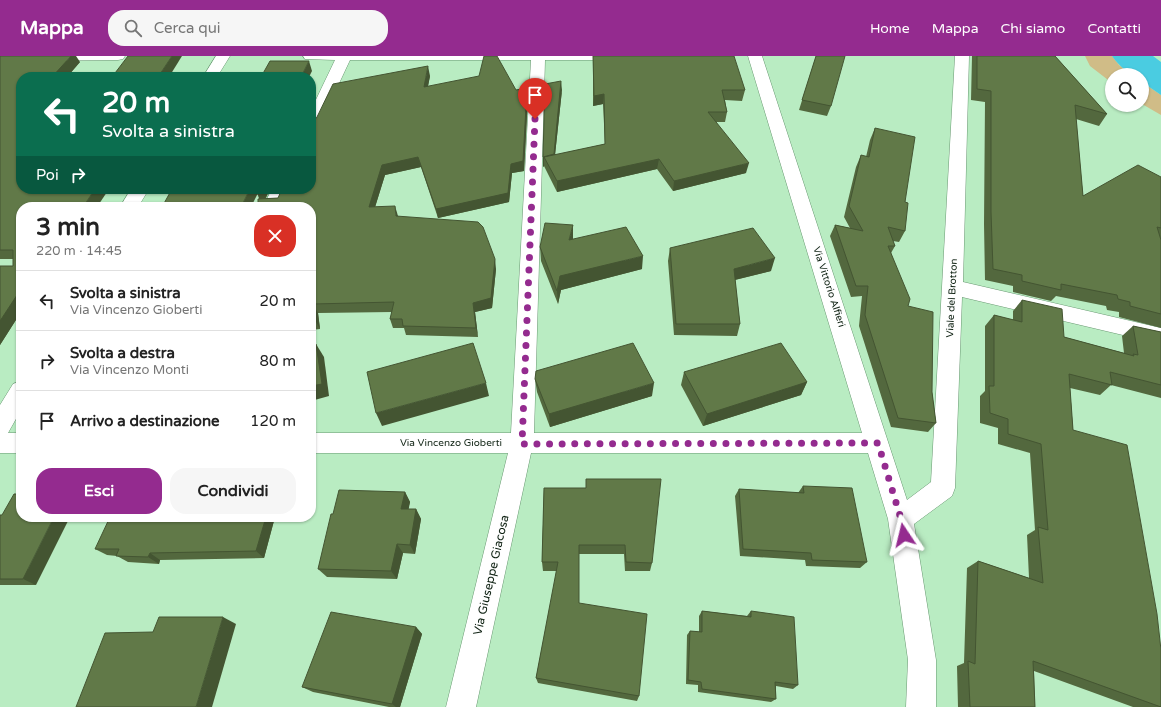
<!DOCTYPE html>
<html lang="it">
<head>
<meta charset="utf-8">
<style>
	:root { --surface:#fff; --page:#f6f6f6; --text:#222; --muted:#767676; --line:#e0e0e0; --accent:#942b8f }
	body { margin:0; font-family:"Varela Round",sans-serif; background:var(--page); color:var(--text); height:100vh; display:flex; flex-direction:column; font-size:15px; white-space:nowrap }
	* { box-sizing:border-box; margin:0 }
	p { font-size:13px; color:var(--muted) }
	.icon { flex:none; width:22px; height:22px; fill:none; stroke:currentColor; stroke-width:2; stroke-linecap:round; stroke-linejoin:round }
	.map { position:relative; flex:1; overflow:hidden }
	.panel { position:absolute; left:16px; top:146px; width:300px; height:320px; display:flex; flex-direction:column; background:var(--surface); border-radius:16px; box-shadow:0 1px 3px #0004 }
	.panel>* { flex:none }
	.hud { position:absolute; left:16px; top:16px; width:300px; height:122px; border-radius:16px; box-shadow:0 1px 3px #0004; background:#0b6e4f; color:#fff; overflow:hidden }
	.buttons { position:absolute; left:1105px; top:12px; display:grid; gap:8px }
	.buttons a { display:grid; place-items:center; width:44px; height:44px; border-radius:50%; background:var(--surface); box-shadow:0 1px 3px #0004; font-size:20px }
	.pin { position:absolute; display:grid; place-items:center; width:34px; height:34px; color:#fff; margin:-41px -17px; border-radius:50% 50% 50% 0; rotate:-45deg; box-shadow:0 0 4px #0007 }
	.pin .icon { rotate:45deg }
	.me { position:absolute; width:44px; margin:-22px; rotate:350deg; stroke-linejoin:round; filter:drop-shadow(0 0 3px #0008) }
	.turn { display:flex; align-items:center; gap:14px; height:84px; padding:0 20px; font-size:18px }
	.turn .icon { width:52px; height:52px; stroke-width:2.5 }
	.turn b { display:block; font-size:28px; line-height:34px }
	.then { display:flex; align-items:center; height:38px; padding:0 20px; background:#0003; gap:8px; font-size:15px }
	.round { display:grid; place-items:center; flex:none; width:42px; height:42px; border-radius:16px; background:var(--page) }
	.head { display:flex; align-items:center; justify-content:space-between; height:68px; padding:0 20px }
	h1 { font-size:24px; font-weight:700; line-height:30px }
	.cta { display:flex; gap:8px; margin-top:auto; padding:8px 20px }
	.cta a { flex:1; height:46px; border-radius:16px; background:var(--accent); color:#fff; font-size:16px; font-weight:700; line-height:46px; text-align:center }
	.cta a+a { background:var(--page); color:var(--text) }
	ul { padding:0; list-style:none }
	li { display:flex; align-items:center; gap:12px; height:60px; padding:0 20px; border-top:1px solid var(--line) }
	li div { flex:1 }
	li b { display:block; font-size:15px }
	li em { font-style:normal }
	header { display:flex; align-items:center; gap:24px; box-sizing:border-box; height:56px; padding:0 20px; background:var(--accent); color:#fff }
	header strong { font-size:19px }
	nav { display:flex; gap:22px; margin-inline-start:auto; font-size:14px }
	.search { width:280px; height:36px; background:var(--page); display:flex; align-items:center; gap:10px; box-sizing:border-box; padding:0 14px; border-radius:16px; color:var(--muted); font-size:15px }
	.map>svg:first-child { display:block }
</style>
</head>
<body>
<header>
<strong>Mappa</strong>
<div class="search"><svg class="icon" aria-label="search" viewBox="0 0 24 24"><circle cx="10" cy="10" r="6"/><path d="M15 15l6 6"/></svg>Cerca qui</div>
<nav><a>Home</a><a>Mappa</a><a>Chi siamo</a><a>Contatti</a></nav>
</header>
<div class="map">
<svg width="1161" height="651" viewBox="0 0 1161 651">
	<rect width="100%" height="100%" fill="#b9ecc2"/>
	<g fill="#d0bc87">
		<path d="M1085,0H1112L1119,9L1132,19H1112V27L1090,10Z"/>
		<path d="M1142,26L1161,39V59L1142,48Z"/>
	</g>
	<path fill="#4acce1" d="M1112,0H1153L1161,6V39L1142,26V19C1128,19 1120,11 1112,0Z"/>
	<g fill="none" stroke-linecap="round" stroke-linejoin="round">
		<g stroke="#699872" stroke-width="1">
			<g id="minor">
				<path d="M0,0H125L123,3L118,4L0,5Z"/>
				<path d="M216,0H230L217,21H203Z"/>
				<path d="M303,0H618L616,3L611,4H545L534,377H862L748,0H762L907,444L931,426L955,0H969L963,226L1161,272V288L962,241L955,432L952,440L914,468L936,604V651H906L908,604L888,463L868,397H531L476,651H446L508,397H311V377H511L531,4H350L319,70L317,73L311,75V54L335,4L305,3Z"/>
				<path d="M131,133H149L138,151H120Z"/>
				<path d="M272,133H290L281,151H263Z"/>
				<path d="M21,325V354L8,377H21V397H0V349L13,328Z"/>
			</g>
		</g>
		<use href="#minor" fill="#fff" fill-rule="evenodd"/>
	</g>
	<g fill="#53683e">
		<path d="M0,0L80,6L67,21H21V256L0,289V210H13V203H0Z"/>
		<path d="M593,0L745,34L742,45L725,44L727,56L725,66H716L746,117L673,135L657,113L557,136L544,110L543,111V101L562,34L555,99L605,88L603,48L593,50Z"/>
		<path d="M816,0L831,50L827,60L799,54Z"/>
		<path d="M972,0H1055L1107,58L1099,70L1076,63L1083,140L1161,121V272L1119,261V256L1107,254L1106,250L1056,240L1051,245L1013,236V230L985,224L984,168L985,46L971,44Z"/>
		<path d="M430,20L428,30L516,34L527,32L528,41L524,115L512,117L509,146L438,162L421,111L385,119L375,151L398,160L496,213L492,252L475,256L478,281L406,279L404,272H393L390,263L392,256L318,257L320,273L311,274V151L259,143L258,138L172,133H270L266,142H278Z"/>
		<path d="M875,72L905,146V175L899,186L893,185L895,190L891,197L908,250L932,336L936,367L928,376L891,371L859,270L862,240L851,241L830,180L835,169L850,172L844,161L856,111L861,99L866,101L870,84Z"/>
		<path d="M573,183L642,213L561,234L558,248L541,205L540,191Z"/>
		<path d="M670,192L771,215L735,224L740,268L737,280L674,279L668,205Z"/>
		<path d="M1022,244L1064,281L1124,297L1122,280L1133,270L1161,276V342L1111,329L1100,339L1070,332L1073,374L1161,651H1133L1034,615L1035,651H958L957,610L964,607L967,512L978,505L1029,522L1027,479L1035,474L1030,397L998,388V372L980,367V340L985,335V270L994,259L1013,264V255Z"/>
		<path d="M684,316L807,326L801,339L703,370L681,329Z"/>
		<path d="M535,323L652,340L550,371L537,336Z"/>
		<path d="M803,430L867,506L860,512L806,510L805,504L740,500L735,440L739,433L798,437Z"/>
		<path d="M544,432L652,507L650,515H625L624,498H579V547L639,640L637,645L538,627L536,622L557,515H543L542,506Z"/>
		<path d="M405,436L410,446L408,453H416L421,463L415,498L403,497L397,523L327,521L318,513L333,458Z"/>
		<path d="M0,459H2L36,529H0Z"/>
		<path d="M275,461L264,502L160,504L159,508L128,506L117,500L107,499L95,493Z"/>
		<path d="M702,555L747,560L751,555L798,629L793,633L776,630V643L771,646L698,636V629L686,628L687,579L690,575L699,576V560Z"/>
		<path d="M416,571L422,578L400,651H389L313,636L302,631Z"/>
	</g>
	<g fill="#445532">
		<path d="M71,0H76L80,6L67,21H52Z"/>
		<path d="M172,0H182L169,21H158Z"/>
		<path d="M309,5L312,15L309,21H301Z"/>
		<path d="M428,10L430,20L426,40L424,31Z"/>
		<path d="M561,25L562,34L554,108L544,101V110L543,111V101Z"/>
		<path d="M312,32L315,41L311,51V34Z"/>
		<path d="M527,32L528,41L524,115L512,117L509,146L438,162L436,153L511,108Z"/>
		<path d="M604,38L603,48L593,50L594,40Z"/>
		<path d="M418,101L421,111L385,119L372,161L369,151L382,109Z"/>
		<path d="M659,103L657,113L557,136V125Z"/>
		<path d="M749,107L746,117L673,135L674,125Z"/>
		<path d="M95,133H109L97,151H83Z"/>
		<path d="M250,133H260L251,151H241Z"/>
		<path d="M261,133H270L262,149L258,139Z"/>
		<path d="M395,150L398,160V170L396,160Z"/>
		<path d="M573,169V183L569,198V184Z"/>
		<path d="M643,200L642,213L561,234L558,248L557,235L560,220Z"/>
		<path d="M775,202L771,215L730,225L734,213Z"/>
		<path d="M495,203L496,213L492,252L475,256L478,281L476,272L473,247Z"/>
		<path d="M21,233V256L0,289V265Z"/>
		<path d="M313,248L318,257L320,273L315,264Z"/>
		<path d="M316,288L324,301L329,340L311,345V330Z"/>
		<path d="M807,326L801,339L703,370L707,358Z"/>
		<path d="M486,327L489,340L382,370L376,357Z"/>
		<path d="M654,327L652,340L550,371L549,358Z"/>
		<path d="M405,436L410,446L407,462L401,453Z"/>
		<path d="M416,453L421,463L415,498L410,489Z"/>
		<path d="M54,461H70L36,529L23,523Z"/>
		<path d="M266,461H275L264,502L256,495Z"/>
		<path d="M397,488L403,497L397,523L391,515Z"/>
		<path d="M150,497L160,504L159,508L148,501Z"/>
		<path d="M223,561L236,568L212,651H196Z"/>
		<path d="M416,571L422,578L400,651H396L392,648Z"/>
	</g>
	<g fill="#617948" stroke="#445532">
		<path d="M0,0H71L52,21H21V133H95L83,151H21V233L0,265V210H13V194H0Z"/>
		<path d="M128,0H172L158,21H112Z"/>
		<path d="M484,0H497L516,34L527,32L523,105L511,108L508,137L436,153L418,101L382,109L369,151L395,150L396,160L478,166L483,171L495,203L491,242L473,247L476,272L403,270L402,263H390L394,246L313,248L315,264H311V151H258V143L278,142L282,133H311V66L314,65L317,61L333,28L428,10L424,31L479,20Z"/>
		<path d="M593,0H734L745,34H722L727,56H708L749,107L674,125L659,103L557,125L544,101L605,88L604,38L594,40Z"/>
		<path d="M816,0H845L831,50L802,44Z"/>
		<path d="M977,0H1055L1107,58L1075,49L1083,140L1138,109L1161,121V172L1157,171L1161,184V258L1130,250V246L1118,243L1117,239L1061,228V234L1022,225V219L993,213L991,156V35L977,33Z"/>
		<path d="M270,5H309L301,21H261Z"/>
		<path d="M561,25L554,98L543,101L545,28Z"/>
		<path d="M875,72L915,81L905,146L908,147L905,175L888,171L895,190H888L910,243L908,250L933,256L932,336L936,367L898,362L865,259L868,230H856L835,169L863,175L849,150L861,99L869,101Z"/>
		<path d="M172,133H250L241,151H162Z"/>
		<path d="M257,133H261L258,139Z"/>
		<path d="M545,167L573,169L569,184L626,171L643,200L560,220L557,235L540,191Z"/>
		<path d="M753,172L775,202L734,213L740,268H676L670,192Z"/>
		<path d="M1022,244L1062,253L1064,281L1134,300L1133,298L1138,299L1133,270L1161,276V329L1110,316L1112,329L1069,318L1073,374L1127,389L1157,558L1161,594V651L1033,605L1035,651H970L968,605L975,608L978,505L1043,527L1038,471L1048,474L1041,388L1008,378V363L990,357L989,330H994V259L1022,266Z"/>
		<path d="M473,287L486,327L376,357L367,316Z"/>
		<path d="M633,287L654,327L549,358L535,323L536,315Z"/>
		<path d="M781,287L807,326L707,358L684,316Z"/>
		<path d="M316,288L322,328L311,330V289Z"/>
		<path d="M586,423H661L652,507L626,506L625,489H579V547L647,558L639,640L536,622L558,506H542L544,432H586Z"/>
		<path d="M803,430L852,432L867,506L812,504L811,497L743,493L739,433L804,437Z"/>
		<path d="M339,434L405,436L401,453H416L410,489L397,488L391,515L318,513L331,458H333Z"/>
		<path d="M14,438H21V461H54L23,523H0V459H2Z"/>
		<path d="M110,461H266L256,495L150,497L148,501L116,500L119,493H95Z"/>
		<path d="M702,555L751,561V555L794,561L798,629L775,626L776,643L702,633L701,626L688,624L690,575L702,576Z"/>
		<path d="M331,556L416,571L392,648L302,631Z"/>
		<path d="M159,561H223L196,651H76L105,577L153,576Z"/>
	</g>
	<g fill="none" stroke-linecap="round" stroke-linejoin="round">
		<path stroke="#942b8f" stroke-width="7" stroke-dasharray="0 12.6" d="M535,63L522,388L878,387L901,463L904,479"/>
	</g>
	<g text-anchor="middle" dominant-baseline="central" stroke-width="3" stroke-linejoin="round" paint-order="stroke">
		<g font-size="10" fill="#0f2213" stroke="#fefefe">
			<text transform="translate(829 231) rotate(72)">Via Vittorio Alfieri</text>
			<text transform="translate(952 242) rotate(-87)">Viale del Brotton</text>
			<text x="451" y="387">Via Vincenzo Gioberti</text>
		</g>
		<g font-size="12" fill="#0f2213" stroke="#fefefe">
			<text transform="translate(491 519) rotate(-77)">Via Giuseppe Giacosa</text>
		</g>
	</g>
</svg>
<div class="buttons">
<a><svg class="icon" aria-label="search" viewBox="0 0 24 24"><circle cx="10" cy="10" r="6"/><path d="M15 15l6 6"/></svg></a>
</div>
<div class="pin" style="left:535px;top:63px;background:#d93025"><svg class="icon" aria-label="arrive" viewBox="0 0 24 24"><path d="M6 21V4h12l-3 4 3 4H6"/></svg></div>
<svg class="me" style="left:904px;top:479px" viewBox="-20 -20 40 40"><path d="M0-17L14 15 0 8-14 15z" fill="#942b8f" stroke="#fff" stroke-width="4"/></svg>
<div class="hud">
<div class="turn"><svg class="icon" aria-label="left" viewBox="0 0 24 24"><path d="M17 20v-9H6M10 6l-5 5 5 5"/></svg><div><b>20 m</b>Svolta a sinistra</div></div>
<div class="then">Poi<svg class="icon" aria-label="right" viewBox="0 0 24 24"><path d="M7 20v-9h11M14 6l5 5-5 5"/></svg></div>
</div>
<section class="panel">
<div class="head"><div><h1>3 min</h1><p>220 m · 14:45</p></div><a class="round" style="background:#d93025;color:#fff"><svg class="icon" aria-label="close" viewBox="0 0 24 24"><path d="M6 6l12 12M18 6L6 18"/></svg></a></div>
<ul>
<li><svg class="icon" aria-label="left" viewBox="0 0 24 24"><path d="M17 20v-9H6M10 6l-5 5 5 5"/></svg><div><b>Svolta a sinistra</b><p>Via Vincenzo Gioberti</p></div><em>20 m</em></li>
<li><svg class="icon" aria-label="right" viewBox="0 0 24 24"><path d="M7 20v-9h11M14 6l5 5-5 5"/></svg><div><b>Svolta a destra</b><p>Via Vincenzo Monti</p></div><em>80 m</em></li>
<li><svg class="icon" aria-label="arrive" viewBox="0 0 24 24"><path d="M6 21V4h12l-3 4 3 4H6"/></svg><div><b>Arrivo a destinazione</b></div><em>120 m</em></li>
</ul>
<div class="cta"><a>Esci</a><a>Condividi</a></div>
</section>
</div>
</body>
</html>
